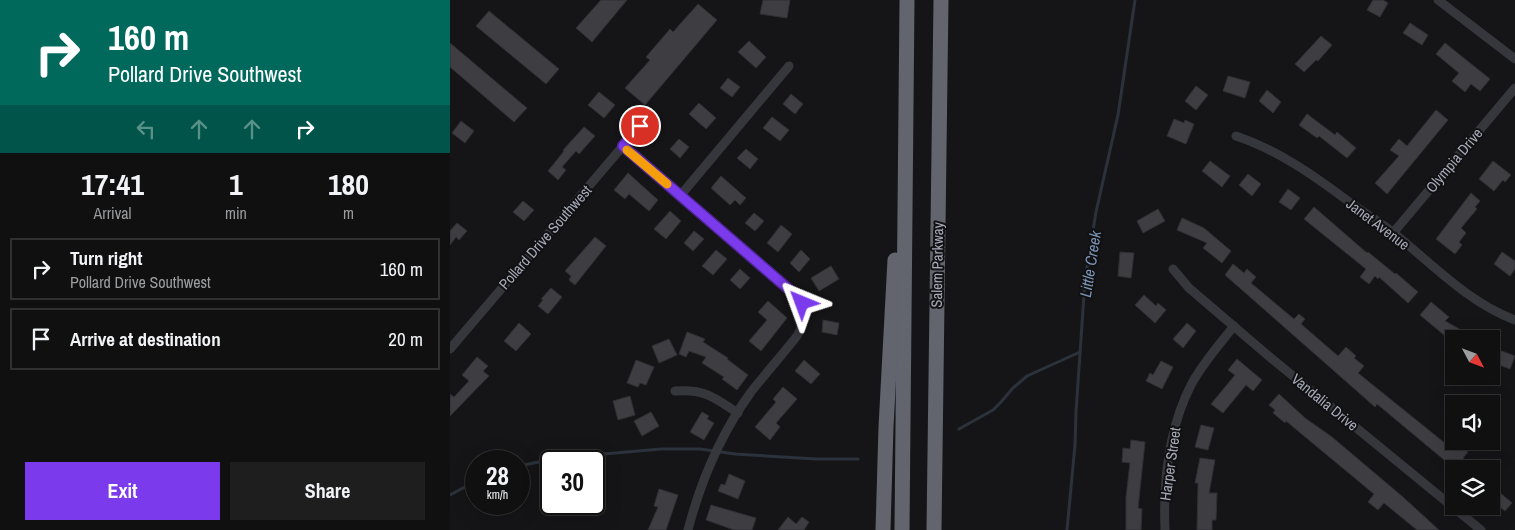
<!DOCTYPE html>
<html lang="en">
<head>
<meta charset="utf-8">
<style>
	:root { --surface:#101011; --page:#1e1e1f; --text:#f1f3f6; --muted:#9c9d9f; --line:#303031; --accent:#7c3aed }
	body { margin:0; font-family:"Archivo Narrow",sans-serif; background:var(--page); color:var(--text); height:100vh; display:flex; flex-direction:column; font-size:19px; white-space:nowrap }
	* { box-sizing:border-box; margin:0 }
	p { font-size:16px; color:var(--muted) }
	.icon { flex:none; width:28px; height:28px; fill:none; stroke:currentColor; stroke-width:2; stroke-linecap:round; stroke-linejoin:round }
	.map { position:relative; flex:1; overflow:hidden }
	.side { display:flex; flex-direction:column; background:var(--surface); width:450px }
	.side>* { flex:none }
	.guide { background:#00695c; color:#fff; overflow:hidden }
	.needle { width:32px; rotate:131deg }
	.tools { position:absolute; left:995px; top:330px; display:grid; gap:10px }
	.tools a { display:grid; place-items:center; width:55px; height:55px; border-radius:0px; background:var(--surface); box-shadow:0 5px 20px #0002,0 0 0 1px var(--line); font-size:25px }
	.speed { position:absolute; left:15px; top:450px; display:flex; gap:10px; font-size:25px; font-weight:700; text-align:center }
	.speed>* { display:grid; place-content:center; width:65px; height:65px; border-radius:50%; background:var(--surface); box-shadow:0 5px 20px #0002,0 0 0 1px var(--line); line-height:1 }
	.speed small { font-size:12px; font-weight:400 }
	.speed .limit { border:2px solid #111; border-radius:8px; background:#fff; color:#111 }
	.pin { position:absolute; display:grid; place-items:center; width:42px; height:42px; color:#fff; margin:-21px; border:2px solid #fff; border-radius:50%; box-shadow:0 1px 5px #0007 }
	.me { position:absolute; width:55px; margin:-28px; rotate:316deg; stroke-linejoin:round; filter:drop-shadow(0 0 4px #0008) }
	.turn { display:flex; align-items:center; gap:18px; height:105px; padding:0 25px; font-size:22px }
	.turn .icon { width:65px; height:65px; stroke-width:2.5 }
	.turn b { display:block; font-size:35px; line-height:42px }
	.lanes { display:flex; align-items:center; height:48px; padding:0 25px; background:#0003; justify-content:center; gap:25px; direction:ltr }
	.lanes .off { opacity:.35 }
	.eta { display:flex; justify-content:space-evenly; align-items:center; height:85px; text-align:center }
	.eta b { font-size:30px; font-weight:700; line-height:35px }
	.cta { display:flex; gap:10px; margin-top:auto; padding:10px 25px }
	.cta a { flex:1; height:58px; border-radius:0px; background:var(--accent); color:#fff; font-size:20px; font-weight:700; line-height:58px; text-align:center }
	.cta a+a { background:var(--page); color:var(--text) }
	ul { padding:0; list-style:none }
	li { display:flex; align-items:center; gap:15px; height:62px; margin:0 10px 8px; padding:0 15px; border:2px solid var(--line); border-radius:0px }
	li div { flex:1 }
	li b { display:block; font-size:19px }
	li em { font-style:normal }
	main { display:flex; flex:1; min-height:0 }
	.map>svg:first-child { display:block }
</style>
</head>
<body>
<main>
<section class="side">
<div class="guide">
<div class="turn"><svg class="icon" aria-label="right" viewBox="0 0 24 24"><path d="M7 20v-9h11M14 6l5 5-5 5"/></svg><div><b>160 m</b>Pollard Drive Southwest</div></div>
<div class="lanes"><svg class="icon off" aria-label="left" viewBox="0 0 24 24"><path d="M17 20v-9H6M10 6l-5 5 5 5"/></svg><svg class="icon off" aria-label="ahead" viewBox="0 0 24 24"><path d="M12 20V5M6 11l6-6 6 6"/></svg><svg class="icon off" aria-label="ahead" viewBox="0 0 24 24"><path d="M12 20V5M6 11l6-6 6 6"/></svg><svg class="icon" aria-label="right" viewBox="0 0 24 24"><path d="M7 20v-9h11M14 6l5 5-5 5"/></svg></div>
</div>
<div class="eta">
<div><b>17:41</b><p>Arrival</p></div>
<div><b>1</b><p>min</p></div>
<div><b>180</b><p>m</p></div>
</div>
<ul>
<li><svg class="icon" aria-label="right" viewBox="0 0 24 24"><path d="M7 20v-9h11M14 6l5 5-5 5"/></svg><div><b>Turn right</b><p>Pollard Drive Southwest</p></div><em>160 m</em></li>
<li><svg class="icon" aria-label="arrive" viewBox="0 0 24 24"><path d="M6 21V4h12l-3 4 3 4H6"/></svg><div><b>Arrive at destination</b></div><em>20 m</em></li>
</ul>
<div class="cta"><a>Exit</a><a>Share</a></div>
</section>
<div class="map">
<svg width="1065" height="530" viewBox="0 0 1065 530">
	<rect width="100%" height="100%" fill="#151517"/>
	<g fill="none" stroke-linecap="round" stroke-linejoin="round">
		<g stroke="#2b323c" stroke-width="3">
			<path d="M509,429L543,410L551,402L563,388L577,376L630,352"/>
			<path d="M69,466L108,458L211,449H250L285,454L366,459H408"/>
			<path d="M0,495L26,481"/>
			<path d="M617,530L625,445L626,412L635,280L646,212L668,115L685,0"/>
		</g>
	</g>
	<g fill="#3d3d42" stroke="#302f34">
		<path d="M151,0H177L142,42L126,28Z"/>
		<path d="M313,0H340L337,18L310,14Z"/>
		<path d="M923,0H933L938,3L930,17L917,10Z"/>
		<path d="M248,4L267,20L195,105L175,88L200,60L196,57L220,29L223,32Z"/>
		<path d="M39,11L109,69L96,84L26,26Z"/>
		<path d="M960,23L978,35L972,45L953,33Z"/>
		<path d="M871,36L882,45L868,61L866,60L854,72L845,64Z"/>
		<path d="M299,41L316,57L306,68L288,52Z"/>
		<path d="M0,43L77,108L64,122L0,67Z"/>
		<path d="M995,43L1040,79L1030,91L1021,84L1015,92L1002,81L1009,73L986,54Z"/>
		<path d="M778,76L800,82L795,98L773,91Z"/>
		<path d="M278,78L290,87L282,97L270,88Z"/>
		<path d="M746,86L758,95L746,110L735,101Z"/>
		<path d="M817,90L831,102L823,113L809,101Z"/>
		<path d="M149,92L165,105L154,118L138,105Z"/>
		<path d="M341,94L353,104L345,114L333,104Z"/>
		<path d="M249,103L266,118L256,129L239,114Z"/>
		<path d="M986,110L998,120L937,194L925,183L949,156L940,150L949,139L957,146Z"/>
		<path d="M857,114L885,135L887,132L906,148L897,158L869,136L867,138L849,125Z"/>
		<path d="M322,117L339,130L330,141L313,128Z"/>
		<path d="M724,119L734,123L735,120L744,124L736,144L717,136Z"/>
		<path d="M11,121L24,131L15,143L2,133Z"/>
		<path d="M134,127L145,136L129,154L126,151L112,167L116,170L108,180L98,171L114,151L113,150Z"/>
		<path d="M229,139L239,147L230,158L220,149Z"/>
		<path d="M296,149L308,159L300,169L287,158Z"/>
		<path d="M760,161L780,176L772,187L752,171Z"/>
		<path d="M1043,161L1061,175L1055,182L1053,180L1044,191L1029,179Z"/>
		<path d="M178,173L208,200L199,211L179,194L175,199L164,190Z"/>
		<path d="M798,174L811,184L802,196L789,185Z"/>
		<path d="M271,176L296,198L290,205L285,200L280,205L261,188Z"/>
		<path d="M838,189L850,198L841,210L829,202Z"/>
		<path d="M1021,193L1030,201L1025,207L1027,209L1011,228L1016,233L1009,242L1012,245L1005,254L986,239Z"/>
		<path d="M73,201L84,210L74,221L63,212Z"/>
		<path d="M864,207L917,253L918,252L945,274L946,273L968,292L958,303L929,277L928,279L925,276L919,284L910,277L916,269L854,219Z"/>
		<path d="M708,209L715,221L693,233L687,221Z"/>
		<path d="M220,211L231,221L216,239L204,229Z"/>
		<path d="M304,213L314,221L305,231L295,223Z"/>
		<path d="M732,218L754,228L781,251L772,263L753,248L757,243L727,230Z"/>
		<path d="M7,223L17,231L9,240L6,237L0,245V231Z"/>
		<path d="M331,225L342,234L328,252L317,243Z"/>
		<path d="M244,231L254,239L243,251L234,243Z"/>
		<path d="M145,237L156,246L125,285L119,280L121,276L115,271Z"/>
		<path d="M266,250L277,259L263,275L252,266Z"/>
		<path d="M351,250L360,259L349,272L340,263Z"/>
		<path d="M670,252L684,253L681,278L668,276Z"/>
		<path d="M1052,252L1065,261V269L1060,276L1044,264Z"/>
		<path d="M783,264L794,273L797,269L806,277L801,283L844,319L849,314L855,319L851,324L888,356L896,347L906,356L904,358L914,366L908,373L996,444L1006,451L1010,446L1018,452L1013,458L1026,469H1005L927,404L925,407L775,275Z"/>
		<path d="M381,266L389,279L369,291L361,278Z"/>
		<path d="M290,269L300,278L290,289L280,280Z"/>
		<path d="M101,288L112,297L98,314L88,306L93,300L91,299Z"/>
		<path d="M694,295L706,306L708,303L716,310L705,323L685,305Z"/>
		<path d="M318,301L337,318L311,351L299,341L317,320L308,312Z"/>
		<path d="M981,302L999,317L995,321L1027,339H999L970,315Z"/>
		<path d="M373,320L389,323L387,335L372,332Z"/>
		<path d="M69,323L81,334L66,351L54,341Z"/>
		<path d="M737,323L746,331L733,348L723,339Z"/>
		<path d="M237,332L255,339L253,342L278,358L277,359L298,375L287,390L272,379L274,377L252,363L256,357L239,351L236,357L229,354Z"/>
		<path d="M219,339L227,355L209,363L202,346Z"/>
		<path d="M1044,348L1065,356L1060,369L1041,362Z"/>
		<path d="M27,357L38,366L33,371L39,376L0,416V394L4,397L19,381L12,375Z"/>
		<path d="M787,359L812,380L803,391L796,385L773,413L761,404L785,375L778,370Z"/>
		<path d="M186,360L204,367L196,385L190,383L188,387L177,383Z"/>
		<path d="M354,360L370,374L361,384L345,371Z"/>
		<path d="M711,361L723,367L712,389L696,381L700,373L703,375Z"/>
		<path d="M333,387L347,399L326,423L330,427L320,440L305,427L326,402L323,399Z"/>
		<path d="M829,394L855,418L882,437L953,497L989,530H967L934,503L928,510L918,502L924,494L836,421L835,423L823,413L825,410L819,405Z"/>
		<path d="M180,396L185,415L168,420L163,401Z"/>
		<path d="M201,412L209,426L192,436L184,421Z"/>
		<path d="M252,412L259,416L257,419L264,423L254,440L240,432Z"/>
		<path d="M751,425L764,428L758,450L745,447Z"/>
		<path d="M681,440L695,442L688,508L692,509L691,530H676V497L680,463L672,462L673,448L680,449Z"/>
		<path d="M750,458L765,460L759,493H767L766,520H762V530H747L748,483H745Z"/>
		<path d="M279,474L295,481L288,499L268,491L271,484L275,485Z"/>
		<path d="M1041,485L1062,503L1055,511L1041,500Z"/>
		<path d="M209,489L228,495L216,530H198L208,507L204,506Z"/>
		<path d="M261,505L306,518L302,530H284L256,520Z"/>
		<path d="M338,517L346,524L352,517L359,522L354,530H328Z"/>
	</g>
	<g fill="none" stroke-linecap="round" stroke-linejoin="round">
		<g stroke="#36363d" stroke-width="9">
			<path d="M988,0L1065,59"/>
			<path d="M786,136C828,150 863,175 898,201C913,212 930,222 945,234C983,265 1018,302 1065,320"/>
			<path d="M173,146L342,292C356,308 357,318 347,336C332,355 316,373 301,392C270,435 251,480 238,530"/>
			<path d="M230,196L339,66"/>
			<path d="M943,233L1065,88"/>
			<path d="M723,269L739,288L821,358L1031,530"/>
			<path d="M0,349L190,126"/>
			<path d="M225,391C256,389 263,397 288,413"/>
			<path d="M715,530C713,480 718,430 741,385C752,364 769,345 784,326"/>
		</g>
		<g stroke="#62646e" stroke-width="15">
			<path d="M433,530L436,427L445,260"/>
			<path d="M452,530L457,0"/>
			<path d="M484,530L491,0"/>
		</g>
	</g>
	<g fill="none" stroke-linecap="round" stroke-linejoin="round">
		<g stroke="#51269a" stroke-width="12">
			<path id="route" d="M190,126L173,146L342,292L352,303"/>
		</g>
		<use href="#route" stroke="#7c3aed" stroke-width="9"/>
		<path stroke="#f59e0b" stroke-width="9" d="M177,150L217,184"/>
	</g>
	<g text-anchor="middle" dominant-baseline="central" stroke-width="4" stroke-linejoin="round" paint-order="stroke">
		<g font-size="15" fill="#a6aab8" stroke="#111012">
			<text transform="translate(1004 160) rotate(-50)">Olympia Drive</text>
			<text transform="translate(928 224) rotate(37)">Janet Avenue</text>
			<text transform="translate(95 237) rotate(-49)">Pollard Drive Southwest</text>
			<text transform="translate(487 265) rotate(-89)">Salem Parkway</text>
			<text transform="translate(875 402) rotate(39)">Vandalia Drive</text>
			<text transform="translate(720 464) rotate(-82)">Harper Street</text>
		</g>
		<g font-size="16" font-style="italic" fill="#7b94b5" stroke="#111012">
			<text transform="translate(640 264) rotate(-81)">Little Creek</text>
		</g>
	</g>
</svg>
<div class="tools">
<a><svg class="needle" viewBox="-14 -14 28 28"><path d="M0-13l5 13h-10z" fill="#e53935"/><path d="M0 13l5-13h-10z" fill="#9c9d9f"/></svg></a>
<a><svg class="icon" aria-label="sound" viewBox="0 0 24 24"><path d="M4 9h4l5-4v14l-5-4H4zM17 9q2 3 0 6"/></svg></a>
<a><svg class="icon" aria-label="layers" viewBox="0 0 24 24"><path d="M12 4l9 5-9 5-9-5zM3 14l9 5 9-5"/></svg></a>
</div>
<div class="speed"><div>28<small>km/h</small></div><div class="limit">30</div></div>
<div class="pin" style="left:190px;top:126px;background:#d93025"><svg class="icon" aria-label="arrive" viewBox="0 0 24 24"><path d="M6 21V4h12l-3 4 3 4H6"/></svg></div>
<svg class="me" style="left:352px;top:303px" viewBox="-20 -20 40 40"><path d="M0-17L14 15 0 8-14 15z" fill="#7c3aed" stroke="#fff" stroke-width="4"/></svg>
</div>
</main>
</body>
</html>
